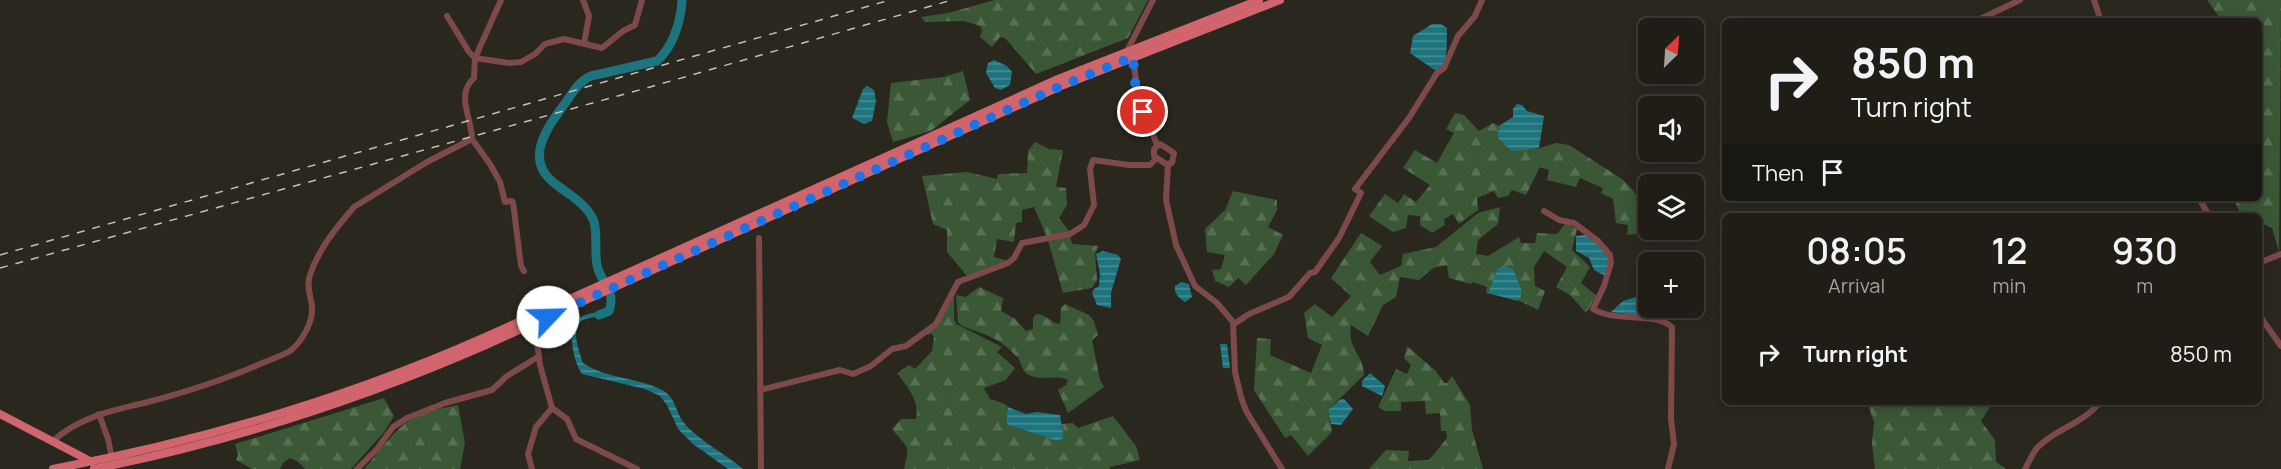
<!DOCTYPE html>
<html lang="en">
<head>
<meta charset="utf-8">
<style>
	:root { --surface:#201d17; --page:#2d2a24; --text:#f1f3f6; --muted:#a2a2a1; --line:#3d3b36 }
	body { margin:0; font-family:Manrope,sans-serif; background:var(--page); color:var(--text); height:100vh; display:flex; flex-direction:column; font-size:22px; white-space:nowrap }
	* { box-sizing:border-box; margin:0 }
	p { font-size:20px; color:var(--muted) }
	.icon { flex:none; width:33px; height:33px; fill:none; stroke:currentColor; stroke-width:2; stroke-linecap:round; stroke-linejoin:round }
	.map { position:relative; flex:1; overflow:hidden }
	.side { position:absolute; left:1722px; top:213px; width:540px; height:192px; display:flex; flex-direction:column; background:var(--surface); border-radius:9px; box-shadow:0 3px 15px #0003,0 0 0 2px var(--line) }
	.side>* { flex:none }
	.banner { position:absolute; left:1722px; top:18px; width:540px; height:183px; border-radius:9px; box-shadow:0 3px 15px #0003,0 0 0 2px var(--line); background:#201d17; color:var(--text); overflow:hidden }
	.needle { width:39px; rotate:25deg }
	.buttons { position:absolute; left:1638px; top:18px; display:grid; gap:12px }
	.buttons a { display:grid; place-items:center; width:66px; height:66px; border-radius:9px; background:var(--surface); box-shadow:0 3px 15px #0003,0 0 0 2px var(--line); font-size:30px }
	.pin { position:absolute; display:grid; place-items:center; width:51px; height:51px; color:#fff; margin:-26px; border:3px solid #fff; border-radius:50%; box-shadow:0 2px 6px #0007 }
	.me { position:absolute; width:66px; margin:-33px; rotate:66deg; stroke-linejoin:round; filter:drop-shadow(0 0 4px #0008) }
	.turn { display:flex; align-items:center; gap:21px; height:126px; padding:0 30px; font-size:27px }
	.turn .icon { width:78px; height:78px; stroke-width:2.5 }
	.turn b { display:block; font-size:42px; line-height:51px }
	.then { display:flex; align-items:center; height:57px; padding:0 30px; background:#0003; gap:12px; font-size:22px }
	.eta { display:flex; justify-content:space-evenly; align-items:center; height:102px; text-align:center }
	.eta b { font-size:36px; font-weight:600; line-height:42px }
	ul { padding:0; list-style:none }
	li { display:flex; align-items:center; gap:18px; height:78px; padding:0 30px }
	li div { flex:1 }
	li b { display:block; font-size:22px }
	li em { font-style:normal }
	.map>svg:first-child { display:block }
</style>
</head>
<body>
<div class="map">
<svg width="2281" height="469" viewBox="0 0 2281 469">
	<defs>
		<pattern id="forest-firs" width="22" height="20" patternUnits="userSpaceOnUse" patternTransform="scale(1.5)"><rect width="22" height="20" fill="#3a5836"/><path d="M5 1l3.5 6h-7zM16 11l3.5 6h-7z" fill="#577053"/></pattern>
		<pattern id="water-rules" width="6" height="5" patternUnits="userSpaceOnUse" patternTransform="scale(1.5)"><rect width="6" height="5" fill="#1d747f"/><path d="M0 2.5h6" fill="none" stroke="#498f97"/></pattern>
	</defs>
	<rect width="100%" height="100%" fill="#2a271f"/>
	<g fill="url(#forest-firs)">
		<path d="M995,0H1148L1128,38L1036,74L1005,38L1000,37L992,47L980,37L982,30L980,26L964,21L925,22L921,17L948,13Z"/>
		<path d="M2207,0H2281L2279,252L2272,228L2261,223L2259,224V216H2236L2240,213L2233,198H2259V21H2222Z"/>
		<path d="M963,71L970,100L931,131L893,142L887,122L891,83L944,77Z"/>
		<path d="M1455,113L1464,115L1479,131L1493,123L1499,126L1497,137L1537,149L1556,143L1569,145L1622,179L1631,188L1641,201V223L1637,225L1636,234L1627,235L1628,225L1616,223L1613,199L1601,193L1603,188L1580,178L1576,187L1547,180L1549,170L1540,167L1526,195L1512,190L1508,196L1498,198L1494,191L1477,198L1478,210L1459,224L1453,214L1444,219L1445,225L1432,233L1420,225V216L1408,215L1406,228L1393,232L1369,216L1385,194L1398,203L1404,194L1416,202L1430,185L1403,168L1415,150L1437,163L1454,133L1446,129Z"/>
		<path d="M1035,142L1049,149L1063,150L1056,187L1066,188L1067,205L1059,218L1069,231L1072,244L1098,246L1095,254L1097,280L1092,288L1063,293L1047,237L1034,207L1022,210V222L1016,223L1014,242L997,239L994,257L1009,261L991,266L969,278L947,252V230L933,224L922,176L967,172L997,179L998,174L1027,173L1028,151Z"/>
		<path d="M1233,191L1277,200V210L1268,227L1283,235L1274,254L1246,285L1238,278L1229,287L1215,281L1212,270L1221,269L1225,255L1207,252L1205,229L1225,210Z"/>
		<path d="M1500,207L1498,224L1478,240L1476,254L1488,256L1519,237L1521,243H1535L1537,233L1557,234L1566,223L1577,229L1572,250L1590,267L1581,283L1597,296L1586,313L1570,295L1556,287L1567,267L1544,251L1534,267L1535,286L1545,291L1538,310L1522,302L1486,293L1487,287L1473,282L1471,284L1449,278L1447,265L1433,268L1419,280L1400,277L1396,297L1383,305L1368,336L1351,325C1347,350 1364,354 1364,375L1328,410L1332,432L1308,456L1291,435L1285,438L1254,390L1257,338L1271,339L1270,355L1311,373L1322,345L1308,338L1304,313L1315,304L1332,317L1351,296L1331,278L1361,233L1382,246L1370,262L1380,275L1401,266L1403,254L1436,247L1478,213Z"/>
		<path d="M979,287L1003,298L1001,311L1015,319L1026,331L1033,329V318L1036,314C1047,314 1051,324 1060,324L1061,308L1065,304L1089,315L1094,321L1098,335L1092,340L1100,380L1104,387L1068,413L1058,390L1066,385L1068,380C1056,374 1039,382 1027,374C1022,371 1022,363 1018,358C1000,338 987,335 962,326L958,322L956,295L966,297Z"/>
		<path d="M954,296V319L956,324L1002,347L997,352L1015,368L1006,380L984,388L990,399L1005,404L1008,407L1006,421L1011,426L1057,441L1063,432L1062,424L1073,423L1078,428L1113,416L1136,446L1140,460L1110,467V469H904C910,443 909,450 892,429L901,419H916C920,400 907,387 897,373L909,365L915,369L932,351L934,337L932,333L927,335L926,331L937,325Z"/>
		<path d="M1407,346L1436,371L1444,383H1447L1452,376L1470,405L1472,430L1483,469H1369L1386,450L1409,451L1408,461L1429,460L1447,438L1446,431H1441L1440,413L1426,414L1425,401L1401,402V411H1385L1378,407L1396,369L1407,374L1411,365L1404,358Z"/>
		<path d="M384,398L394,416L384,432L351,469H305L297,461L290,458L283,463L280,469H252L236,460L238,455L235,444Z"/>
		<path d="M1867,402H1993L1981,421L1995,440L1996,462L2006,469H1875L1872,444L1874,422Z"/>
		<path d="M458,405L465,443L460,469H364C379,453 394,429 413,418C427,411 443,408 458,405Z"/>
	</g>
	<g fill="url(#water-rules)">
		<path d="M1432,24H1441L1447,28C1446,42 1450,63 1436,71L1410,53L1413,36Z"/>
		<path d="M994,60L1007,66L1012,72L1010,85L1001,90L995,88L986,73L988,63Z"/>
		<path d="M867,86L874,90L876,101L872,121L864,124L852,118L863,89Z"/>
		<path d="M1517,104L1522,105L1527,111L1544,116L1539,148L1512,151L1497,137L1499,126L1513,117V109Z"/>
		<path d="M1585,235L1604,249L1610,261L1605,276L1594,270L1589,258L1576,251V236Z"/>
		<path d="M1103,251L1118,255L1121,259L1111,293V308L1097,305L1092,293L1094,289L1099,286L1100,274L1096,254Z"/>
		<path d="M1504,266L1513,269L1522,291L1520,299L1515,300L1488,293L1498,268Z"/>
		<path d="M1181,282L1189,284L1192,297L1185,302C1179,298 1174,294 1175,286Z"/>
		<path d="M1639,296L1648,297V308H1657L1659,313L1657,318L1611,312L1623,301Z"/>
		<path d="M606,310L611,311C605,318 597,316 589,318C567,322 579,350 583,363C607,379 637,377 662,390C675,397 675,409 682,420C693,437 727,455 743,469H728L693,444L678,429L667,405L660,396L645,389L582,374C574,362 569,337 573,323C582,312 595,314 606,310Z"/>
		<path d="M1220,344H1227L1230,368H1223Z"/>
		<path d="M1370,373L1385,386L1382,396L1362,386V381Z"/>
		<path d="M1341,399H1344L1353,409L1341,425L1331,424L1328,410Z"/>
		<path d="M1008,407L1026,414L1037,412L1060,415L1063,432V438L1057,441L1008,425L1006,421Z"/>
	</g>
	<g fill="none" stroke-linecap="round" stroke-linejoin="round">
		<path stroke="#1d747f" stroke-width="9" d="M599,315L609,311C616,292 603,284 598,269C593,254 599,231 593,219C584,201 567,194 553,182C526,160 545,130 561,109C570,97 577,82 591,76L657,61C673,47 681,21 682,0"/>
		<g stroke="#7d494b" stroke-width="6">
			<path d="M583,0L589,16L584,44"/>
			<path d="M2094,0L2101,21"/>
			<path d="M447,16L469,52L475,58L509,63L521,62L535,54L545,44L564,39L602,48L623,31L635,25L642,0"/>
			<path d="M1981,21L1980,19L2020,0"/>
			<path d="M1127,51L1153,0"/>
			<path d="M1133,57L1138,96L1157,145"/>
			<path d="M472,139L490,164L500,182L505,202L511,201L513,202L521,266L524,271"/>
			<path d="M1160,144L1174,153L1172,163L1166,164L1154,156V149Z"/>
			<path d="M1168,164L1166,200L1176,245L1195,286L1217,303L1233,322L1235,372L1241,397L1246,411L1282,469"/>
			<path d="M2199,198L2209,216"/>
			<path d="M1544,211L1559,220L1574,223L1598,241L1610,255L1611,263L1604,286L1593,309C1616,323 1653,311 1672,327L1671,419L1674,444L1668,469"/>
			<path d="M759,238L761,469"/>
			<path d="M2259,263L2281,254"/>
			<path d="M2259,315L2281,346"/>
			<path d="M1234,324L1249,314L1289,297L1310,273L1315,272L1339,238L1361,193L1355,189L1409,118L1437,73L1444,68L1458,36L1475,16L1482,0"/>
			<path d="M760,390L840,370L853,374L871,366L892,349L906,346L936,324L958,282L1008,263L1014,258L1022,243L1070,234L1084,225L1094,205L1090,169L1093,160L1129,165H1150L1156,159"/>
			<path d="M552,408L567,419L576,439L637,469"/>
			<path d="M99,414L108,439L112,458"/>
			<path d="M52,442C78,417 114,410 148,402C186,392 224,380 260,364C270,360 281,356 290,351C302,342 313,322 312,307C311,297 306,286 310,275C319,248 336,228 354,207L427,162L472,139C472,118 455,95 474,78L475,58L501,0"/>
			<path d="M357,469L377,449L393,427L407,418L445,403L492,390L507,376L538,357"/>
			<path d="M532,469L528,454L536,427L552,408L540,365L537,341"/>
			<path d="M2025,469C2029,462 2032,454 2037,448C2055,429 2083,424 2100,402"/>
		</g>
		<g stroke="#d1656d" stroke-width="8">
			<path d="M0,414L92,462"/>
			<path d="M53,469C201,441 345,399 483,338L1058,79L1259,0"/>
			<path d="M94,469C229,442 360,400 486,345L1061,86L1280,0"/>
		</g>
		<g stroke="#c2c0ba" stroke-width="1.5" stroke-dasharray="8 8" stroke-linecap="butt">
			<path d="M0,255L890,0"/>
			<path d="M0,268L650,87L952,0"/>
		</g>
	</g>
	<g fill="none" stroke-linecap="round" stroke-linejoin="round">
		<path stroke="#1a73e8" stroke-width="10" stroke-dasharray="0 18" d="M548,317L1061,86L1133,57L1135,82L1143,112"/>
	</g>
</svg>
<div class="buttons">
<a><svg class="needle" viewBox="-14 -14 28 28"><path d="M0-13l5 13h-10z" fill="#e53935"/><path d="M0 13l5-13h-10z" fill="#a2a2a1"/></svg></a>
<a><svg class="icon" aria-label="sound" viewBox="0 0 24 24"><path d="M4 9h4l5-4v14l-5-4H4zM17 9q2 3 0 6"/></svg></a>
<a><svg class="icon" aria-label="layers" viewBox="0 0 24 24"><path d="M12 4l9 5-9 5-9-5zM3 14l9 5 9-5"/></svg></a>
<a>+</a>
</div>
<div class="pin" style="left:1143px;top:112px;background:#d93025"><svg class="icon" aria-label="arrive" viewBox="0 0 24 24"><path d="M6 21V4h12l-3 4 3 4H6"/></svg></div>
<svg class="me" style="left:548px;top:317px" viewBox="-20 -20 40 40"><circle r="19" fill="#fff"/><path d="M0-13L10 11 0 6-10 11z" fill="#1a73e8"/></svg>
<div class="banner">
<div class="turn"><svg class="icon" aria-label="right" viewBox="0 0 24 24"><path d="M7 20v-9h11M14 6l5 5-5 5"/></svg><div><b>850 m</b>Turn right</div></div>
<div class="then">Then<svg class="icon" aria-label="arrive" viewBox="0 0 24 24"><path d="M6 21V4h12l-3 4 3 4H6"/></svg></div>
</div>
<section class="side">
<div class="eta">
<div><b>08:05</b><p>Arrival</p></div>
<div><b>12</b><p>min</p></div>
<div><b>930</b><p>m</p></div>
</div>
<ul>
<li><svg class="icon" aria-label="right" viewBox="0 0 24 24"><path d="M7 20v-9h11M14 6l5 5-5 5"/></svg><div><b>Turn right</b></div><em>850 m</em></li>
</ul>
</section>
</div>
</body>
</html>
